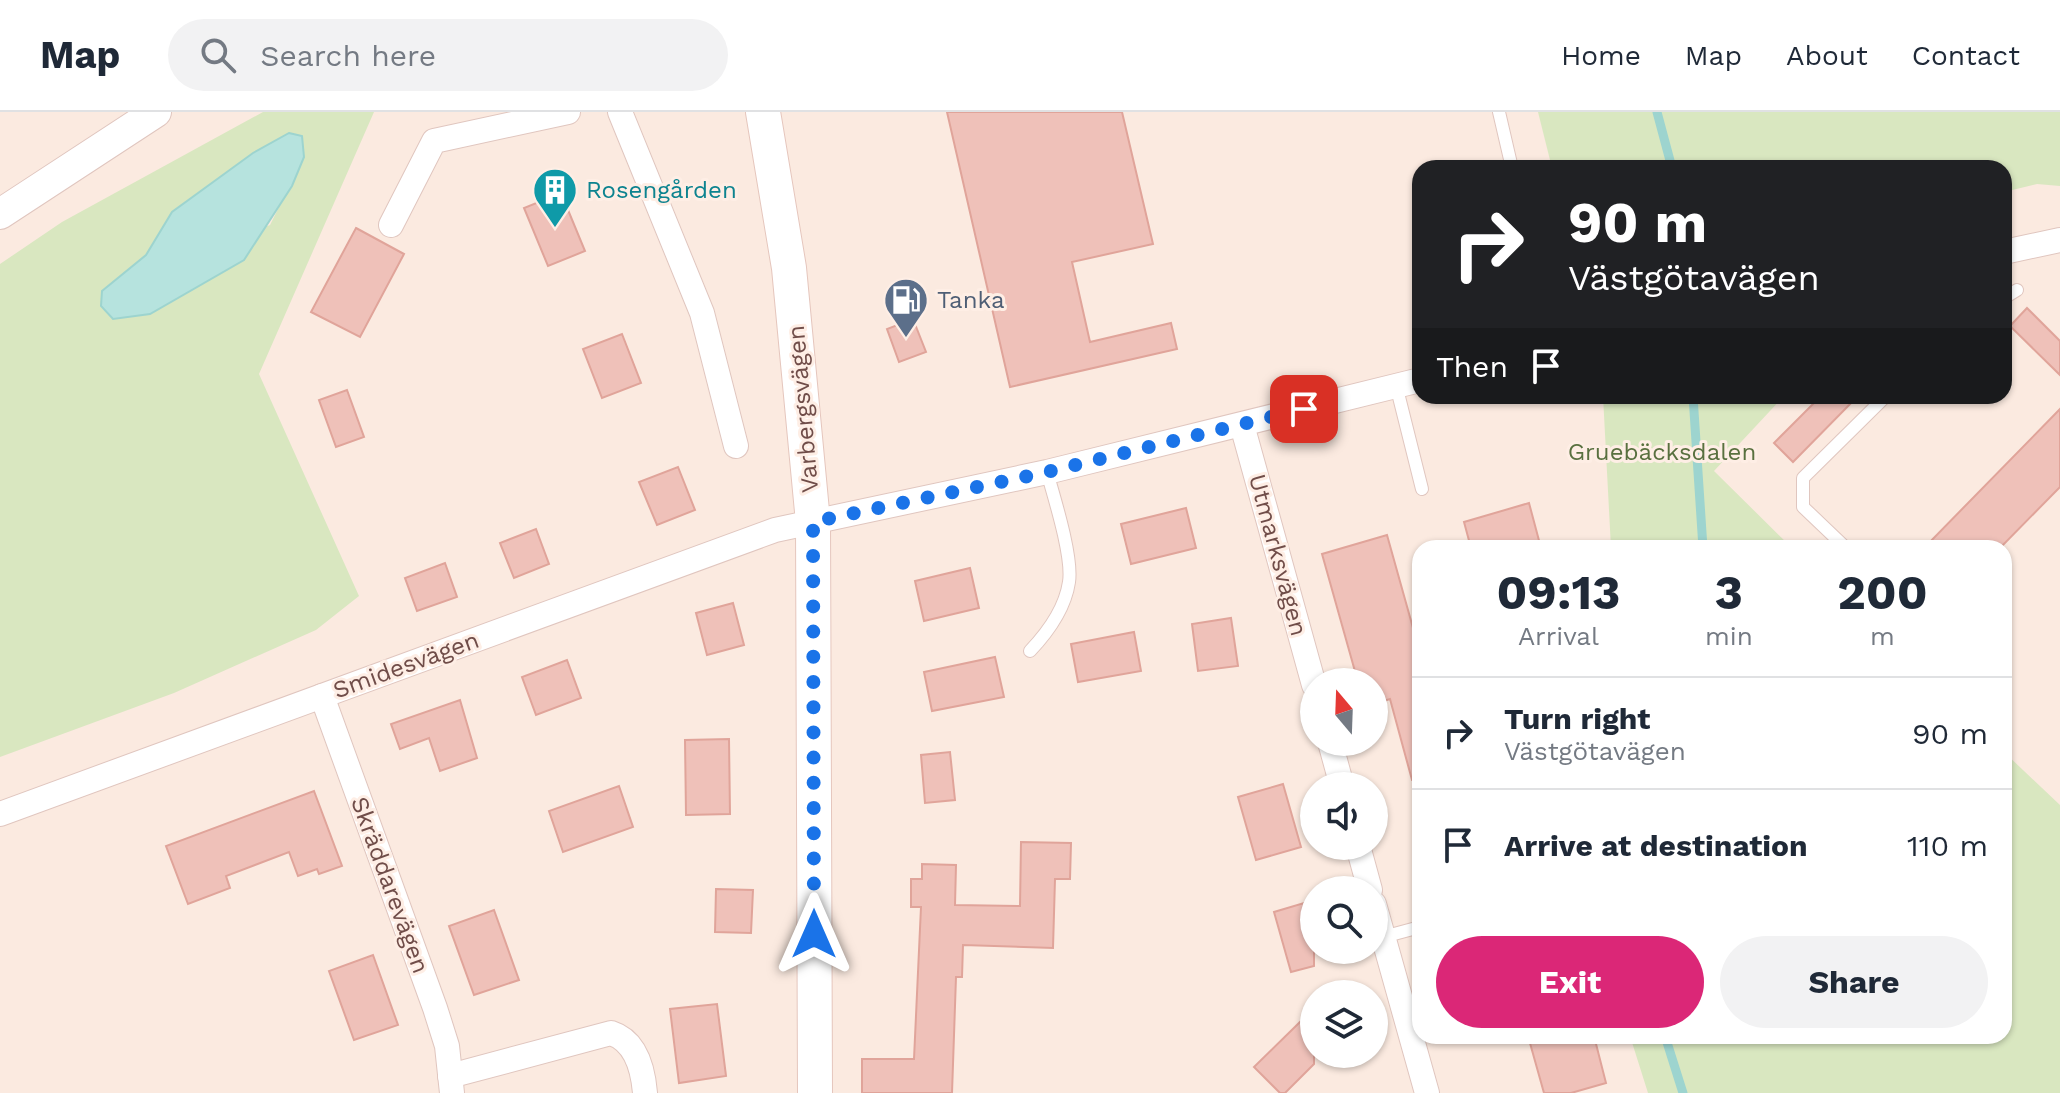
<!DOCTYPE html>
<html lang="en">
<head>
<meta charset="utf-8">
<style>
	:root { --surface:#fff; --page:#f2f2f3; --text:#1f2937; --muted:#747a83; --line:#e0e1e3; --accent:#db2777 }
	body { margin:0; font-family:"Work Sans",sans-serif; background:var(--page); color:var(--text); height:100vh; display:flex; flex-direction:column; font-size:30px; white-space:nowrap }
	* { box-sizing:border-box; margin:0 }
	p { font-size:26px; color:var(--muted) }
	.icon { flex:none; width:44px; height:44px; fill:none; stroke:currentColor; stroke-width:2; stroke-linecap:round; stroke-linejoin:round }
	.map { position:relative; flex:1; overflow:hidden }
	.side { position:absolute; left:1412px; top:428px; width:600px; height:504px; display:flex; flex-direction:column; background:var(--surface); border-radius:24px; box-shadow:0 2px 6px #0004 }
	.side>* { flex:none }
	.banner { position:absolute; left:1412px; top:48px; width:600px; height:244px; border-radius:24px; box-shadow:0 2px 6px #0004; background:#202124; color:#fff; overflow:hidden }
	.needle { width:52px; rotate:341deg }
	.controls { position:absolute; left:1300px; top:556px; display:grid; gap:16px }
	.controls a { display:grid; place-items:center; width:88px; height:88px; border-radius:50%; background:var(--surface); box-shadow:0 2px 6px #0004; font-size:40px }
	.pin { position:absolute; display:grid; place-items:center; width:68px; height:68px; color:#fff; margin:-34px; border-radius:16px; box-shadow:0 4px 12px #0006 }
	.me { position:absolute; width:88px; margin:-44px; rotate:0deg; stroke-linejoin:round; filter:drop-shadow(0 0 6px #0008) }
	.turn { display:flex; align-items:center; gap:28px; height:168px; padding:0 24px; font-size:36px }
	.turn .icon { width:104px; height:104px; stroke-width:2.5 }
	.turn b { display:block; font-size:56px; line-height:68px }
	.then { display:flex; align-items:center; height:76px; padding:0 24px; background:#0003; gap:16px; font-size:30px }
	.eta { display:flex; justify-content:space-evenly; align-items:center; height:136px; text-align:center }
	.eta b { font-size:48px; font-weight:700; line-height:56px }
	.action { display:flex; gap:16px; margin-top:auto; padding:16px 24px }
	.action a { flex:1; height:92px; border-radius:48px; background:var(--accent); color:#fff; font-size:32px; font-weight:700; line-height:92px; text-align:center }
	.action a+a { background:var(--page); color:var(--text) }
	ul { padding:0; list-style:none }
	li { display:flex; align-items:center; gap:24px; height:112px; padding:0 24px; border-top:2px solid var(--line) }
	li div { flex:1 }
	li b { display:block; font-size:30px }
	li em { font-style:normal }
	header { display:flex; align-items:center; gap:48px; box-sizing:border-box; height:112px; padding:0 40px; background:var(--surface); border-bottom:2px solid var(--line) }
	header strong { font-size:38px }
	nav { display:flex; gap:44px; margin-inline-start:auto; font-size:28px }
	.search { width:560px; height:72px; background:var(--page); display:flex; align-items:center; gap:20px; box-sizing:border-box; padding:0 28px; border-radius:44px; color:var(--muted); font-size:30px }
	.map>svg:first-child { display:block }
</style>
</head>
<body>
<header>
<strong>Map</strong>
<div class="search"><svg class="icon" aria-label="search" viewBox="0 0 24 24"><circle cx="10" cy="10" r="6"/><path d="M15 15l6 6"/></svg>Search here</div>
<nav><a>Home</a><a>Map</a><a>About</a><a>Contact</a></nav>
</header>
<div class="map">
<svg width="2060" height="981" viewBox="0 0 2060 981">
	<rect width="100%" height="100%" fill="#fbeae0"/>
	<g fill="#d9e7c0" fill-rule="evenodd">
		<path d="M263,0H374L259,262L359,484L316,518L174,581L0,645V152L62,110ZM253,41L304,45L270,113L102,179L146,143L172,100Z"/>
		<path d="M1538,0H2060V74L2037,72L2004,80V56H1552Z"/>
		<path d="M1603,284H1784L1714,359L1792,436H1611Z"/>
		<path d="M2004,640L2060,693V981H1648L1630,924H2004Z"/>
	</g>
	<path fill="#b6e3de" stroke="#9dd4cf" stroke-width="2" d="M289,21L302,24L304,45L292,74L244,148L150,202L113,207L101,194L102,179L146,143L172,100L253,41Z"/>
	<g fill="none" stroke-linecap="round" stroke-linejoin="round">
		<g stroke="#9dd4cf" stroke-width="9">
			<path d="M1657,0L1672,56"/>
			<path d="M1693,284L1703,436"/>
			<path d="M1665,924L1683,981"/>
		</g>
	</g>
	<g fill="#efc1b9" stroke="#e0a49a" stroke-width="2">
		<path d="M947,0H1122L1153,132L1072,150L1090,230L1171,211L1177,237L1010,275Z"/>
		<path d="M561,81L585,139L548,154L524,96Z"/>
		<path d="M356,116L404,142L360,225L311,200Z"/>
		<path d="M2027,196L2060,229V263L2010,214Z"/>
		<path d="M913,207L926,240L899,250L887,217Z"/>
		<path d="M622,222L641,271L602,286L583,237Z"/>
		<path d="M347,278L364,325L336,335L319,288Z"/>
		<path d="M1821,284H1858L1793,350L1774,331Z"/>
		<path d="M2060,297V375L2000,436H1924Z"/>
		<path d="M678,355L695,398L657,413L639,370Z"/>
		<path d="M1529,391L1541,436H1471L1464,410Z"/>
		<path d="M1186,396L1196,436L1131,452L1121,412Z"/>
		<path d="M536,417L549,452L514,466L500,431Z"/>
		<path d="M1387,423L1420,541V667L1412,668L1390,587L1374,592V570H1358L1322,442Z"/>
		<path d="M445,451L457,485L417,499L405,466Z"/>
		<path d="M970,456L979,496L924,509L915,469Z"/>
		<path d="M733,491L744,533L707,543L696,501Z"/>
		<path d="M1231,506L1238,554L1198,559L1192,512Z"/>
		<path d="M1134,520L1141,559L1078,570L1071,532Z"/>
		<path d="M995,545L1004,585L932,599L924,560Z"/>
		<path d="M567,548L581,586L536,603L522,565Z"/>
		<path d="M460,588L477,646L440,659L429,626L400,637L391,612Z"/>
		<path d="M729,627L730,702L686,703L685,628Z"/>
		<path d="M950,640L955,688L925,691L921,643Z"/>
		<path d="M1283,672L1301,735L1256,748L1238,685Z"/>
		<path d="M619,674L633,715L563,740L549,699Z"/>
		<path d="M314,679L342,754L319,762L317,757L298,764L289,740L226,764L230,776L188,792L166,734Z"/>
		<path d="M1021,730L1071,731L1070,767H1055L1053,836L963,833L962,865H956L952,981H862V947H914L921,795H911V767H922V752L956,753L955,793L1020,794Z"/>
		<path d="M716,777L753,778L751,821L715,820Z"/>
		<path d="M1314,788V854L1291,860L1274,800Z"/>
		<path d="M494,798L519,868L474,883L449,814Z"/>
		<path d="M373,843L398,913L354,928L329,859Z"/>
		<path d="M717,892L726,964L679,971L670,897Z"/>
		<path d="M1300,910L1314,924V952L1285,981H1280L1254,955Z"/>
		<path d="M1528,924H1594L1606,971L1571,981H1544Z"/>
	</g>
	<g fill="none" stroke-linecap="round" stroke-linejoin="round">
		<g stroke="#e0c6bf" stroke-width="14">
			<g id="service">
				<path d="M1499,0L1512,56"/>
				<path d="M2004,186L2017,178"/>
				<path d="M1396,273L1422,377"/>
				<path d="M1846,436L1803,395V366L1886,284"/>
				<path d="M1030,539C1048,520 1065,497 1069,470C1073,445 1054,385 1047,360"/>
				<path d="M1383,825L1420,815"/>
			</g>
		</g>
		<g stroke="#e0c6bf" stroke-width="26">
			<g id="minor">
				<path d="M620,0L702,201L736,334"/>
				<path d="M391,113L434,29L568,0"/>
				<path d="M2004,140L2060,128"/>
				<path d="M1242,313L1314,573"/>
				<path d="M322,584L435,896L447,934L452,981"/>
				<path d="M1330,630L1342,674"/>
				<path d="M0,702L775,418L1047,360L1420,268"/>
				<path d="M1358,734L1370,778"/>
				<path d="M1374,792L1427,981"/>
				<path d="M450,964L611,921C636,929 643,957 645,981"/>
			</g>
		</g>
		<g stroke="#e0c6bf" stroke-width="32">
			<path id="tertiary" d="M0,102L156,0"/>
		</g>
		<g stroke="#e5c6bd" stroke-width="36">
			<path id="secondary" d="M763,0L789,156L813,410L815,981"/>
		</g>
		<use href="#service" stroke="#fff" stroke-width="12"/>
		<use href="#minor" stroke="#fff" stroke-width="24"/>
		<use href="#tertiary" stroke="#fff" stroke-width="30"/>
		<use href="#secondary" stroke="#fff" stroke-width="34"/>
	</g>
	<g fill="none" stroke-linecap="round" stroke-linejoin="round">
		<path stroke="#1a73e8" stroke-width="14" stroke-dasharray="0 25.2" d="M814,822L813,410L1047,360L1304,297"/>
	</g>
	<defs>
		<g id="building-pin" transform="scale(2.3)"><path d="M0 17L-7.5 6A9.5 9.5 0 1 1 7.5 6Z" fill="#0f9aa8" stroke="#feeee5"/><path d="M-4-6H4V6H1V3H-1V6H-4ZM-2.5-4.3h1.7v1.8h-1.7ZM.8-4.3h1.7v1.8H.8ZM-2.5-1h1.7V.8h-1.7ZM.8-1h1.7V.8H.8Z" fill="#fff"/></g>
		<g id="fuel-pin" transform="scale(2.3)"><path d="M0 17L-7.5 6A9.5 9.5 0 1 1 7.5 6Z" fill="#5c6f8a" stroke="#feeee5"/><path d="M-5.5-6h7V0h2V4h1.3V-2.5L3-4.5l.8-.8L6-3V5H2.5V1h-1V6h-7ZM-4.2-4.7v3.2H.2V-4.7Z" fill="#fff"/></g>
	</defs>
	<g fill-rule="evenodd">
		<use href="#building-pin" x="555" y="78"/>
		<use href="#fuel-pin" x="906" y="188"/>
	</g>
	<g text-anchor="middle" dominant-baseline="central" stroke-width="6" stroke-linejoin="round" paint-order="stroke">
		<g font-size="24" fill="#0d838f" stroke="#feeee5" text-anchor="start">
			<text x="586" y="78">Rosengården</text>
		</g>
		<g font-size="24" fill="#4e5e75" stroke="#feeee5" text-anchor="start">
			<text x="937" y="188">Tanka</text>
		</g>
		<g font-size="24" fill="#704d49" stroke="#feeee5">
			<text transform="translate(803 297) rotate(-95)">Varbergsvägen</text>
			<text transform="translate(1278 443) rotate(75)">Utmarksvägen</text>
			<text transform="translate(406 553) rotate(-20)">Smidesvägen</text>
			<text transform="translate(390 773) rotate(70)">Skräddarevägen</text>
		</g>
		<g font-size="24" fill="#59703f" stroke="#feeee5">
			<text x="1662" y="340">Gruebäcksdalen</text>
		</g>
	</g>
</svg>
<div class="controls">
<a><svg class="needle" viewBox="-14 -14 28 28"><path d="M0-13l5 13h-10z" fill="#e53935"/><path d="M0 13l5-13h-10z" fill="#747a83"/></svg></a>
<a><svg class="icon" aria-label="sound" viewBox="0 0 24 24"><path d="M4 9h4l5-4v14l-5-4H4zM17 9q2 3 0 6"/></svg></a>
<a><svg class="icon" aria-label="search" viewBox="0 0 24 24"><circle cx="10" cy="10" r="6"/><path d="M15 15l6 6"/></svg></a>
<a><svg class="icon" aria-label="layers" viewBox="0 0 24 24"><path d="M12 4l9 5-9 5-9-5zM3 14l9 5 9-5"/></svg></a>
</div>
<div class="pin" style="left:1304px;top:297px;background:#d93025"><svg class="icon" aria-label="arrive" viewBox="0 0 24 24"><path d="M6 21V4h12l-3 4 3 4H6"/></svg></div>
<svg class="me" style="left:814px;top:822px" viewBox="-20 -20 40 40"><path d="M0-17L14 15 0 8-14 15z" fill="#1a73e8" stroke="#fff" stroke-width="4"/></svg>
<div class="banner">
<div class="turn"><svg class="icon" aria-label="right" viewBox="0 0 24 24"><path d="M7 20v-9h11M14 6l5 5-5 5"/></svg><div><b>90 m</b>Västgötavägen</div></div>
<div class="then">Then<svg class="icon" aria-label="arrive" viewBox="0 0 24 24"><path d="M6 21V4h12l-3 4 3 4H6"/></svg></div>
</div>
<section class="side">
<div class="eta">
<div><b>09:13</b><p>Arrival</p></div>
<div><b>3</b><p>min</p></div>
<div><b>200</b><p>m</p></div>
</div>
<ul>
<li><svg class="icon" aria-label="right" viewBox="0 0 24 24"><path d="M7 20v-9h11M14 6l5 5-5 5"/></svg><div><b>Turn right</b><p>Västgötavägen</p></div><em>90 m</em></li>
<li><svg class="icon" aria-label="arrive" viewBox="0 0 24 24"><path d="M6 21V4h12l-3 4 3 4H6"/></svg><div><b>Arrive at destination</b></div><em>110 m</em></li>
</ul>
<div class="action"><a>Exit</a><a>Share</a></div>
</section>
</div>
</body>
</html>
